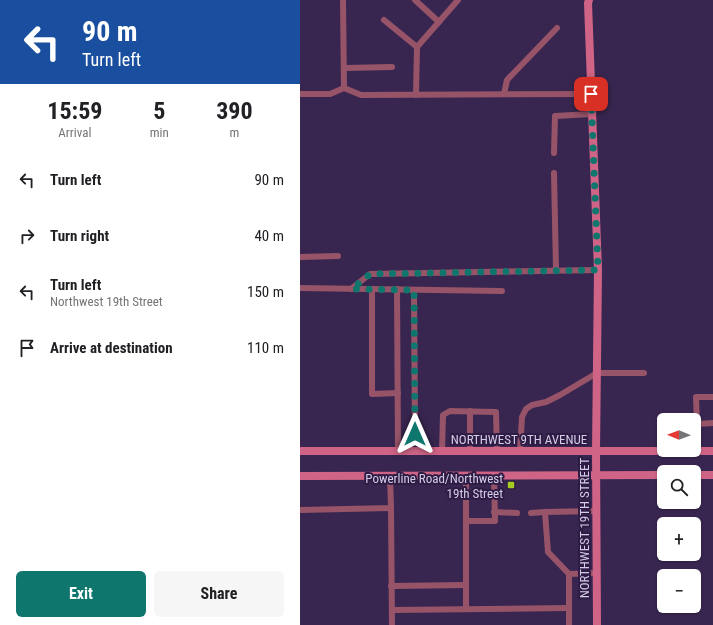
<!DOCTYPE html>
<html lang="en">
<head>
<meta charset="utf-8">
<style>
	:root { --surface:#fff; --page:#f6f6f6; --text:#202124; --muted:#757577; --accent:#0f766e }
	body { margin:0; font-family:"Roboto Condensed",sans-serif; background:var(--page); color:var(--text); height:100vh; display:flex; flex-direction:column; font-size:15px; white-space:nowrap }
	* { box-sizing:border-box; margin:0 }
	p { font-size:13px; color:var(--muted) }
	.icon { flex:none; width:22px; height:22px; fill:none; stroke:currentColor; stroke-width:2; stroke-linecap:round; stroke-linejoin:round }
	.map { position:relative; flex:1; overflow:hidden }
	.panel { display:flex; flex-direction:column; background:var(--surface); width:300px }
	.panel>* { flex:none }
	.hud { background:#1a4fa0; color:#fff; overflow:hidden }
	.needle { width:26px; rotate:271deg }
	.tools { position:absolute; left:357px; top:413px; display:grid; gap:8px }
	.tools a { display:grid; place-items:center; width:44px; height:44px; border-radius:6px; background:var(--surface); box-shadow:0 1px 3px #0004; font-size:20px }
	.pin { position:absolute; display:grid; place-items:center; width:34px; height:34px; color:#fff; margin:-17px; border-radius:8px; box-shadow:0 2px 6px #0006 }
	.me { position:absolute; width:44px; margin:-22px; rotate:0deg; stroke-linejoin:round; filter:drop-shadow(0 0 3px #0008) }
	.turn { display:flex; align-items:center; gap:14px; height:84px; padding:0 16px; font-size:18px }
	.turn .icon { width:52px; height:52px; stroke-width:2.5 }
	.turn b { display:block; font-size:28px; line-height:34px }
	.eta { display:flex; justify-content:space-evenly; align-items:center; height:68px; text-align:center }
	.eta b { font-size:24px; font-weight:700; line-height:28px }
	.primary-button { display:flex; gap:8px; margin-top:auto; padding:8px 16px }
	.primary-button a { flex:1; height:46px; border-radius:6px; background:var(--accent); color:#fff; font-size:16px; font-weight:700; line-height:46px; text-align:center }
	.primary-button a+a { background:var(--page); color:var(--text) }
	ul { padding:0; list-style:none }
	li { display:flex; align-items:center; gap:12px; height:56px; padding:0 16px }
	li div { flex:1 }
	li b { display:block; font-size:15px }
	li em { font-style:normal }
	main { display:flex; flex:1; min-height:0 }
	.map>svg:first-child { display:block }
</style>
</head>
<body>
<main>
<section class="panel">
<div class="hud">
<div class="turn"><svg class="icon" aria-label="left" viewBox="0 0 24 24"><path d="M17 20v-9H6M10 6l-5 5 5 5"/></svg><div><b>90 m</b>Turn left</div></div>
</div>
<div class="eta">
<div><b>15:59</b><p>Arrival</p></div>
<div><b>5</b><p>min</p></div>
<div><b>390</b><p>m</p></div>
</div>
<ul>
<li><svg class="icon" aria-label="left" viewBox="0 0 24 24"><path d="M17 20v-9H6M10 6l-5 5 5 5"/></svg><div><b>Turn left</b></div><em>90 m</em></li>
<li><svg class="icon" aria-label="right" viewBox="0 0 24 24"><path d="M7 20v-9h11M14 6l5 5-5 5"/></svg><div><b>Turn right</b></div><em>40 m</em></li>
<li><svg class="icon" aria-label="left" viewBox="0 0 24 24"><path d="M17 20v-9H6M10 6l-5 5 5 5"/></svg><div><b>Turn left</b><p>Northwest 19th Street</p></div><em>150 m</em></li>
<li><svg class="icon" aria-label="arrive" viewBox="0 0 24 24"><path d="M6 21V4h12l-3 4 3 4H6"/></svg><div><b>Arrive at destination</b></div><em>110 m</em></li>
</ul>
<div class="primary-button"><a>Exit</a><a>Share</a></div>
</section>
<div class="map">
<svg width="413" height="625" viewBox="0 0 413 625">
	<rect width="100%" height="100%" fill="#382650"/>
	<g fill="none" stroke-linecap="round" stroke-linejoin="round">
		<g stroke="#975468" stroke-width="6">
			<path d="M43,0L44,88"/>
			<path d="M115,0L139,22"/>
			<path d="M84,20L117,47L158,0"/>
			<path d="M44,68L92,67"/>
			<path d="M0,94H30L44,88L61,95L291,94"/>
			<path d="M204,94L207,80L257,28"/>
			<path d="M116,95L117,47"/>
			<path d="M254,153L255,116L292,114"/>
			<path d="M254,173L256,270"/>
			<path d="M0,257L38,256"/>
			<path d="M0,288L202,291"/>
			<path d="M51,289L70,274L298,270"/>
			<path d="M72,289V394L98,393"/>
			<path d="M97,289L98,451"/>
			<path d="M114,290L115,434"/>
			<path d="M413,397H396L397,424L413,423"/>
			<path d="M142,451L143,415L150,411L196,412L197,451"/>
			<path d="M170,451V411"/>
			<path d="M220,451L222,417L226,409L232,405L246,402L260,395L297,373H344"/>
			<path d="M166,476V521H195L194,476"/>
			<path d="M91,508L92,625"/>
			<path d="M0,510L91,508L90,477"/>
			<path d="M194,512L217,513"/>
			<path d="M231,513L245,512"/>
			<path d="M166,521V609"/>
			<path d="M269,574L248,552L245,512L296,511"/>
			<path d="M91,586L166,585"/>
			<path d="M92,610L269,608"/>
			<path d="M269,625V574L296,573"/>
		</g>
		<g stroke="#cf6486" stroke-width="8">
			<path d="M289,0L288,3L298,270L296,451L297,625"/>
			<path d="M0,451H413"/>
			<path d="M394,475H413"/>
			<path d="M0,476L364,475"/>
		</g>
	</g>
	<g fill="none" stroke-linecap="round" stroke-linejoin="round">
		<path stroke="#0f766e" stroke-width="7" stroke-dasharray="0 12.6" d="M115,434L114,290L52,289L70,274L298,270L291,94"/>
	</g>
	<rect fill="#a5c822" stroke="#2e1c45" stroke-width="1.5" x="207" y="481" width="8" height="8" rx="2"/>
	<g text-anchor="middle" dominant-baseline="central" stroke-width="4" stroke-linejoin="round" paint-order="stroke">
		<g font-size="13" fill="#d5cce6" stroke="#2e1c45">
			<text x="219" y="439">NORTHWEST 9TH AVENUE</text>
			<text transform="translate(284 528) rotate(-90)">NORTHWEST 19TH STREET</text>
		</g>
		<g font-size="13" fill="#d5cce6" stroke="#2e1c45" text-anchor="end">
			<text x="203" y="478">Powerline Road/Northwest<tspan x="203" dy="15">19th Street</tspan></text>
		</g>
	</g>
</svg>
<div class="tools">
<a><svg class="needle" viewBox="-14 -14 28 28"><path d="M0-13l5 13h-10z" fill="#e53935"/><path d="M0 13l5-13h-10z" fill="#757577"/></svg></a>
<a><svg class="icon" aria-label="search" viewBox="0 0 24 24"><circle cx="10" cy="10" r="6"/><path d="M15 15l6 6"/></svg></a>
<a>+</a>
<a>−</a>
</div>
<div class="pin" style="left:291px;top:94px;background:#d93025"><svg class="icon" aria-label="arrive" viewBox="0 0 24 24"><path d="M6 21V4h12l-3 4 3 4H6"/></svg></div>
<svg class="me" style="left:115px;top:434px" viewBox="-20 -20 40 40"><path d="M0-17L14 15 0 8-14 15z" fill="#0f766e" stroke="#fff" stroke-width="4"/></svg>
</div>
</main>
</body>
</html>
